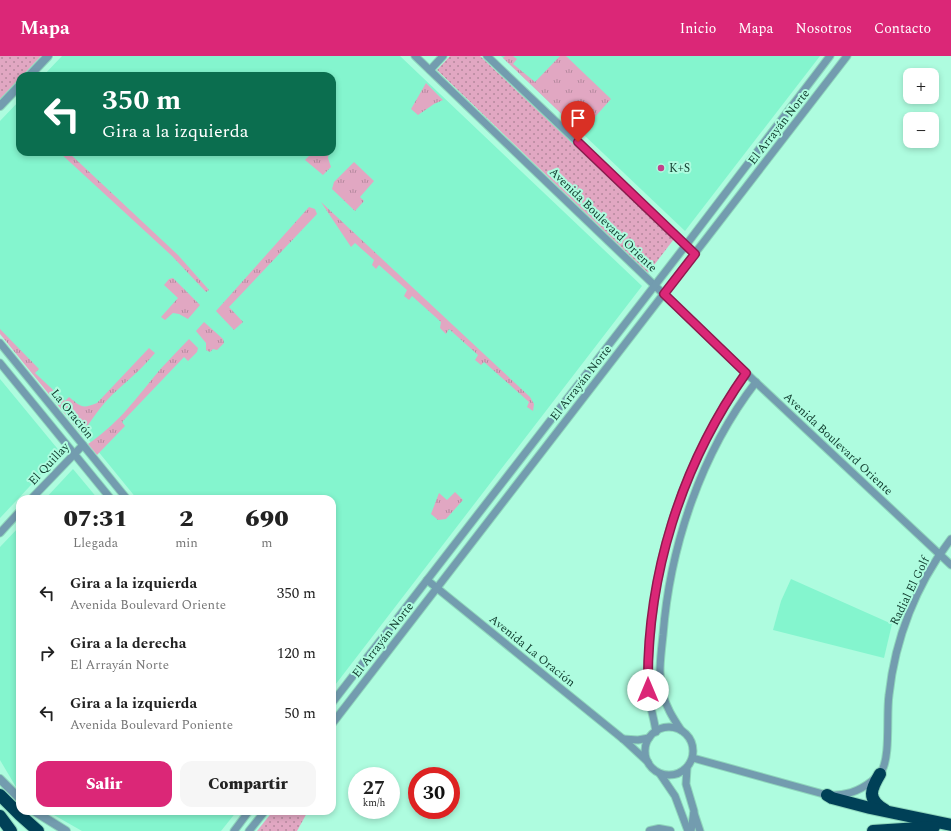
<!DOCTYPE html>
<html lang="es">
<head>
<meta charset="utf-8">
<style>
	:root { --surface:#fff; --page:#f6f6f6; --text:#222; --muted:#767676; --accent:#db2777 }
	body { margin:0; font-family:Spectral,serif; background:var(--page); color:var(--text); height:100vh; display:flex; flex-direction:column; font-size:15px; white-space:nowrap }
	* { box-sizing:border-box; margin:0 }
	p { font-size:13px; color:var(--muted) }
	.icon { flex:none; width:22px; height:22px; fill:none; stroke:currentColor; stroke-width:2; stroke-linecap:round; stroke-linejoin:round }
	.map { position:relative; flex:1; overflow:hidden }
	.side { position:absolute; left:16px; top:439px; width:320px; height:320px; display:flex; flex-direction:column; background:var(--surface); border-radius:12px; box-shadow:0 2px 6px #0003 }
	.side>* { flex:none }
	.guide { position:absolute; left:16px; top:16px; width:320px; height:84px; border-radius:12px; box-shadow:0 2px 6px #0003; background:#0b6e4f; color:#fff; overflow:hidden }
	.buttons { position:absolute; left:903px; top:12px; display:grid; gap:8px }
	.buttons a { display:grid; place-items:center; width:36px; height:36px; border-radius:8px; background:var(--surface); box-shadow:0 2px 6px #0003; font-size:20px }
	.speed { position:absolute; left:348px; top:711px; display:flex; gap:8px; font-size:20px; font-weight:700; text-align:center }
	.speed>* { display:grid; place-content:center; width:52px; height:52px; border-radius:50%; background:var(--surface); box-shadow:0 2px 6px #0003; line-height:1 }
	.speed small { font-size:10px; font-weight:400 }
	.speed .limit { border:6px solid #d22; background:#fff; color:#111 }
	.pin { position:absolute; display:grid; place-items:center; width:34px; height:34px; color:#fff; margin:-41px -17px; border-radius:50% 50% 50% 0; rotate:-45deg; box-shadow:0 0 4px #0007 }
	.pin .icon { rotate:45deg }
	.me { position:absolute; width:44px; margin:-22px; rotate:0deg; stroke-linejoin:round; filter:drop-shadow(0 0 3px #0008) }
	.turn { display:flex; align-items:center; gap:14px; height:84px; padding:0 20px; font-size:18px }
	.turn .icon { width:52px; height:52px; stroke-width:2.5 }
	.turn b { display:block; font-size:28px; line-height:34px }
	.eta { display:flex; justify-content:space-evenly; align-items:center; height:68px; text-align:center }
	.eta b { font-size:24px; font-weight:800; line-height:28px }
	.button { display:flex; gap:8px; margin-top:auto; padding:8px 20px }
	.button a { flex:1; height:46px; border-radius:12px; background:var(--accent); color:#fff; font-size:16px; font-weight:800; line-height:46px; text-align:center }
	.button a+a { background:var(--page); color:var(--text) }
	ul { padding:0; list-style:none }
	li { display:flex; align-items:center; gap:12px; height:60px; padding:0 20px }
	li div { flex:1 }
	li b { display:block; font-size:15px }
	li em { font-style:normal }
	header { display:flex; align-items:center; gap:24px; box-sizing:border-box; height:56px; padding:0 20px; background:var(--accent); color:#fff }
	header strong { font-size:19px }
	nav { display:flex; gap:22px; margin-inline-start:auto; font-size:14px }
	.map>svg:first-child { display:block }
</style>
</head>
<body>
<header>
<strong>Mapa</strong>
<nav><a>Inicio</a><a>Mapa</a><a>Nosotros</a><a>Contacto</a></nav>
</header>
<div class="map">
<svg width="951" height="775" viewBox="0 0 951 775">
	<defs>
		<pattern id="grass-tufts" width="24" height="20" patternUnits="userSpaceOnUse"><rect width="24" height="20" fill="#e1a7c2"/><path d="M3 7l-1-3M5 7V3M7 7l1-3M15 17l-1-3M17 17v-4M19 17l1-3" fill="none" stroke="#b5899e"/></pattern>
		<pattern id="park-dots" width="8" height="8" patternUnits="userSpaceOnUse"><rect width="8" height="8" fill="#e1a7c2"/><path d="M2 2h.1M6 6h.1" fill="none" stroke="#b5899e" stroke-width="1.8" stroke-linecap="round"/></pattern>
	</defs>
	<rect width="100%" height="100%" fill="#aefcdf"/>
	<g fill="#84f5ce">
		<path d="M62,0H400L642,230L332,633V443H137L0,275V65L20,44V96H332V20H43Z"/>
		<path d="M501,0H820L685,175Z"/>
		<path d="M0,323L61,397L0,462Z"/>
		<path d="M73,413L98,443H45Z"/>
		<path d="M20,470V734L16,731L0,704V491Z"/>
		<path d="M791,523L892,568L884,602L773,574L781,545Z"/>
		<path d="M47,755H237L221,775H82Z"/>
	</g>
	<g fill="url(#grass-tufts)">
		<path d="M505,0H513L517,3L513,8L535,26L560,0H566L611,43L594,62L574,70L503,2Z"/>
		<path d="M426,27L443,44L434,48L418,59L411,53Z"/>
		<path d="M59,96H68L178,199L209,234L206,236L172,200Z"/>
		<path d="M313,96H319L321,98L322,96H329L328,102L331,111L323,119L305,104Z"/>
		<path d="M354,106L374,125L360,141L364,145L355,155L332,133L334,126Z"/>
		<path d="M321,146L530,341L534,348L533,355L527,351L529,346L484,306L481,309L475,304L478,299L449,273L446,278L440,272L441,266L412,240L409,244L404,240L407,234L379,209L376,213L372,209L374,204L355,187L351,191Z"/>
		<path d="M309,151L315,153L317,158L229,251L243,266L234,274L216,255Z"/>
		<path d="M173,222L200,249L188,263L179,258L173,257L165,264L161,261L178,242L164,229L169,223Z"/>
		<path d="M204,266L223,283L224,287L217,294L213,293L210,296L206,294V287L196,275Z"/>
		<path d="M0,273L39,313L35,317L65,345L69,341C81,351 82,353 97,347L149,292L155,297C142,313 127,325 112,339C100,351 91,364 82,379L0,278Z"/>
		<path d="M189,283L198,292L197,296L188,305L184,301L122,366L125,370L97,399L88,388C116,369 132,348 153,322C164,308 177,296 189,283Z"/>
		<path d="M455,436L463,444L446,463L438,464L431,458L439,437L447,444Z"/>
	</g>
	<g fill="url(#park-dots)">
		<path d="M0,0H41L22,20H20V22L0,43Z"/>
		<path d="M450,0H480L674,183L648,217L437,14Z"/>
		<path d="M273,755H308L297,775H257Z"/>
	</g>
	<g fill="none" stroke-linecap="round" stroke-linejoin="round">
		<g stroke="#8fd6bc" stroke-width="9">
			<g id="minor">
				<path d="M415,0L746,317L951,509"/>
				<path d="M487,0L695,198"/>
				<path d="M430,14L443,0"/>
				<path d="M0,287L127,443"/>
				<path d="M0,307L111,443"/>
				<path d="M31,443L83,389"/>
				<path d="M0,477L20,455"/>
				<path d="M427,524L623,683L648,706"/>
				<path d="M332,647L686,189L830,0"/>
				<path d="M332,668L847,0"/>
				<circle cx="669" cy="695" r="24"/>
				<path d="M681,674C673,662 666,651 662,636C658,618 661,598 663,579C670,490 701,397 756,326"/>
				<path d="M656,676C654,661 649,648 648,634C647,614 649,593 651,573C659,481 692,393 746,317"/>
				<path d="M623,683L638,684L649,682"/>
				<path d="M693,702L827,739C845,740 858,736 872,725C875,722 878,720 881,716C891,701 886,659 889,639C895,583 916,528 951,483"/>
				<path d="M687,712L686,728L694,755L691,775"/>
				<path d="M660,718L675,740L688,775"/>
				<path d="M694,757L700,775"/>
				<path d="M234,775L249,755"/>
				<path d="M249,775L265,755"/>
			</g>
		</g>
		<g stroke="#8fd6bc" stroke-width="10">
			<g id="tertiary">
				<path d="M29,20L48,0"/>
				<path d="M0,50L20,29"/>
				<path d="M0,723L20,743"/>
				<path d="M34,755L66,775"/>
				<path d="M650,775L659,773L670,775"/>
			</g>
		</g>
		<g stroke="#8fd6bc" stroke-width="14">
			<g id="motorway">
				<path d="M880,718C871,733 866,743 885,754"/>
				<path d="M0,739L20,759L38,775"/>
				<path d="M827,739L832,742L870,752L951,769"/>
				<path d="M0,760L11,775"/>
				<path d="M873,775L934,771"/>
			</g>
		</g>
		<use href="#minor" stroke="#739caf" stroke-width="7"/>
		<use href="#tertiary" stroke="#739caf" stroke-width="8"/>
		<use href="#motorway" stroke="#004057" stroke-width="12"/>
	</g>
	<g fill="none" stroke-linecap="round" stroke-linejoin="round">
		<g stroke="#8e194d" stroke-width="10">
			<path id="route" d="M578,86L695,198L664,238L746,317C681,409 646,521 648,634"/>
		</g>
		<use href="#route" stroke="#db2777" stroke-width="7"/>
	</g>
	<circle fill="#c2418a" stroke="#aefcdf" stroke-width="1.5" cx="661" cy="112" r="4"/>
	<g text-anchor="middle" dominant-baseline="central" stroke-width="4" stroke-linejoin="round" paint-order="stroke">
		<g font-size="12" fill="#144032" stroke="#aefcdf">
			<text transform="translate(779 71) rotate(-52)">El Arrayán Norte</text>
			<text transform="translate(603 164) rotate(44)">Avenida Boulevard Oriente</text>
			<text transform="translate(581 327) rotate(-52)">El Arrayán Norte</text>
			<text transform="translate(72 358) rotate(51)">La Oración</text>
			<text transform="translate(838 388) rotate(43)">Avenida Boulevard Oriente</text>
			<text transform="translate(49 408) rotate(-47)">El Quillay</text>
			<text transform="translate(910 535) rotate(-64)">Radial El Golf</text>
			<text transform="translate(383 584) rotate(-52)">El Arrayán Norte</text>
			<text transform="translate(532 595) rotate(39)">Avenida La Oración</text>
		</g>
		<g font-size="12" fill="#144032" stroke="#aefcdf" text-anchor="start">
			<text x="669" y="112">K+S</text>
		</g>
	</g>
</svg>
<div class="buttons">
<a>+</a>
<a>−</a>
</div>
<div class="speed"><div>27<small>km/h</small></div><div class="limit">30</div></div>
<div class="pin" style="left:578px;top:86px;background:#d93025"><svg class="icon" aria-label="arrive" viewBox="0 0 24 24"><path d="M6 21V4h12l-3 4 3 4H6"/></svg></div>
<svg class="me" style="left:648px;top:634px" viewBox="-20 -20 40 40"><circle r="19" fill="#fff"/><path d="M0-13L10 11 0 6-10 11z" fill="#db2777"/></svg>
<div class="guide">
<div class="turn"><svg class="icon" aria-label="left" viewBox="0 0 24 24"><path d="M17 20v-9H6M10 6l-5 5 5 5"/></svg><div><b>350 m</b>Gira a la izquierda</div></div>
</div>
<section class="side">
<div class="eta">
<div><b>07:31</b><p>Llegada</p></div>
<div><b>2</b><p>min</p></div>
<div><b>690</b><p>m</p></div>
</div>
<ul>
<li><svg class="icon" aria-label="left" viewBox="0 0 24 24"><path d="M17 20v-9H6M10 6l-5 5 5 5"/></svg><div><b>Gira a la izquierda</b><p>Avenida Boulevard Oriente</p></div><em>350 m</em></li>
<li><svg class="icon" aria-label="right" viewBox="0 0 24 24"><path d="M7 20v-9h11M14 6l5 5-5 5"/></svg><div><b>Gira a la derecha</b><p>El Arrayán Norte</p></div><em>120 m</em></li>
<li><svg class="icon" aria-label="left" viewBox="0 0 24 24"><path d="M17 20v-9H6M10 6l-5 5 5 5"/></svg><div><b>Gira a la izquierda</b><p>Avenida Boulevard Poniente</p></div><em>50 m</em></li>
</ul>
<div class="button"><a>Salir</a><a>Compartir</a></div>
</section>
</div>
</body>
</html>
